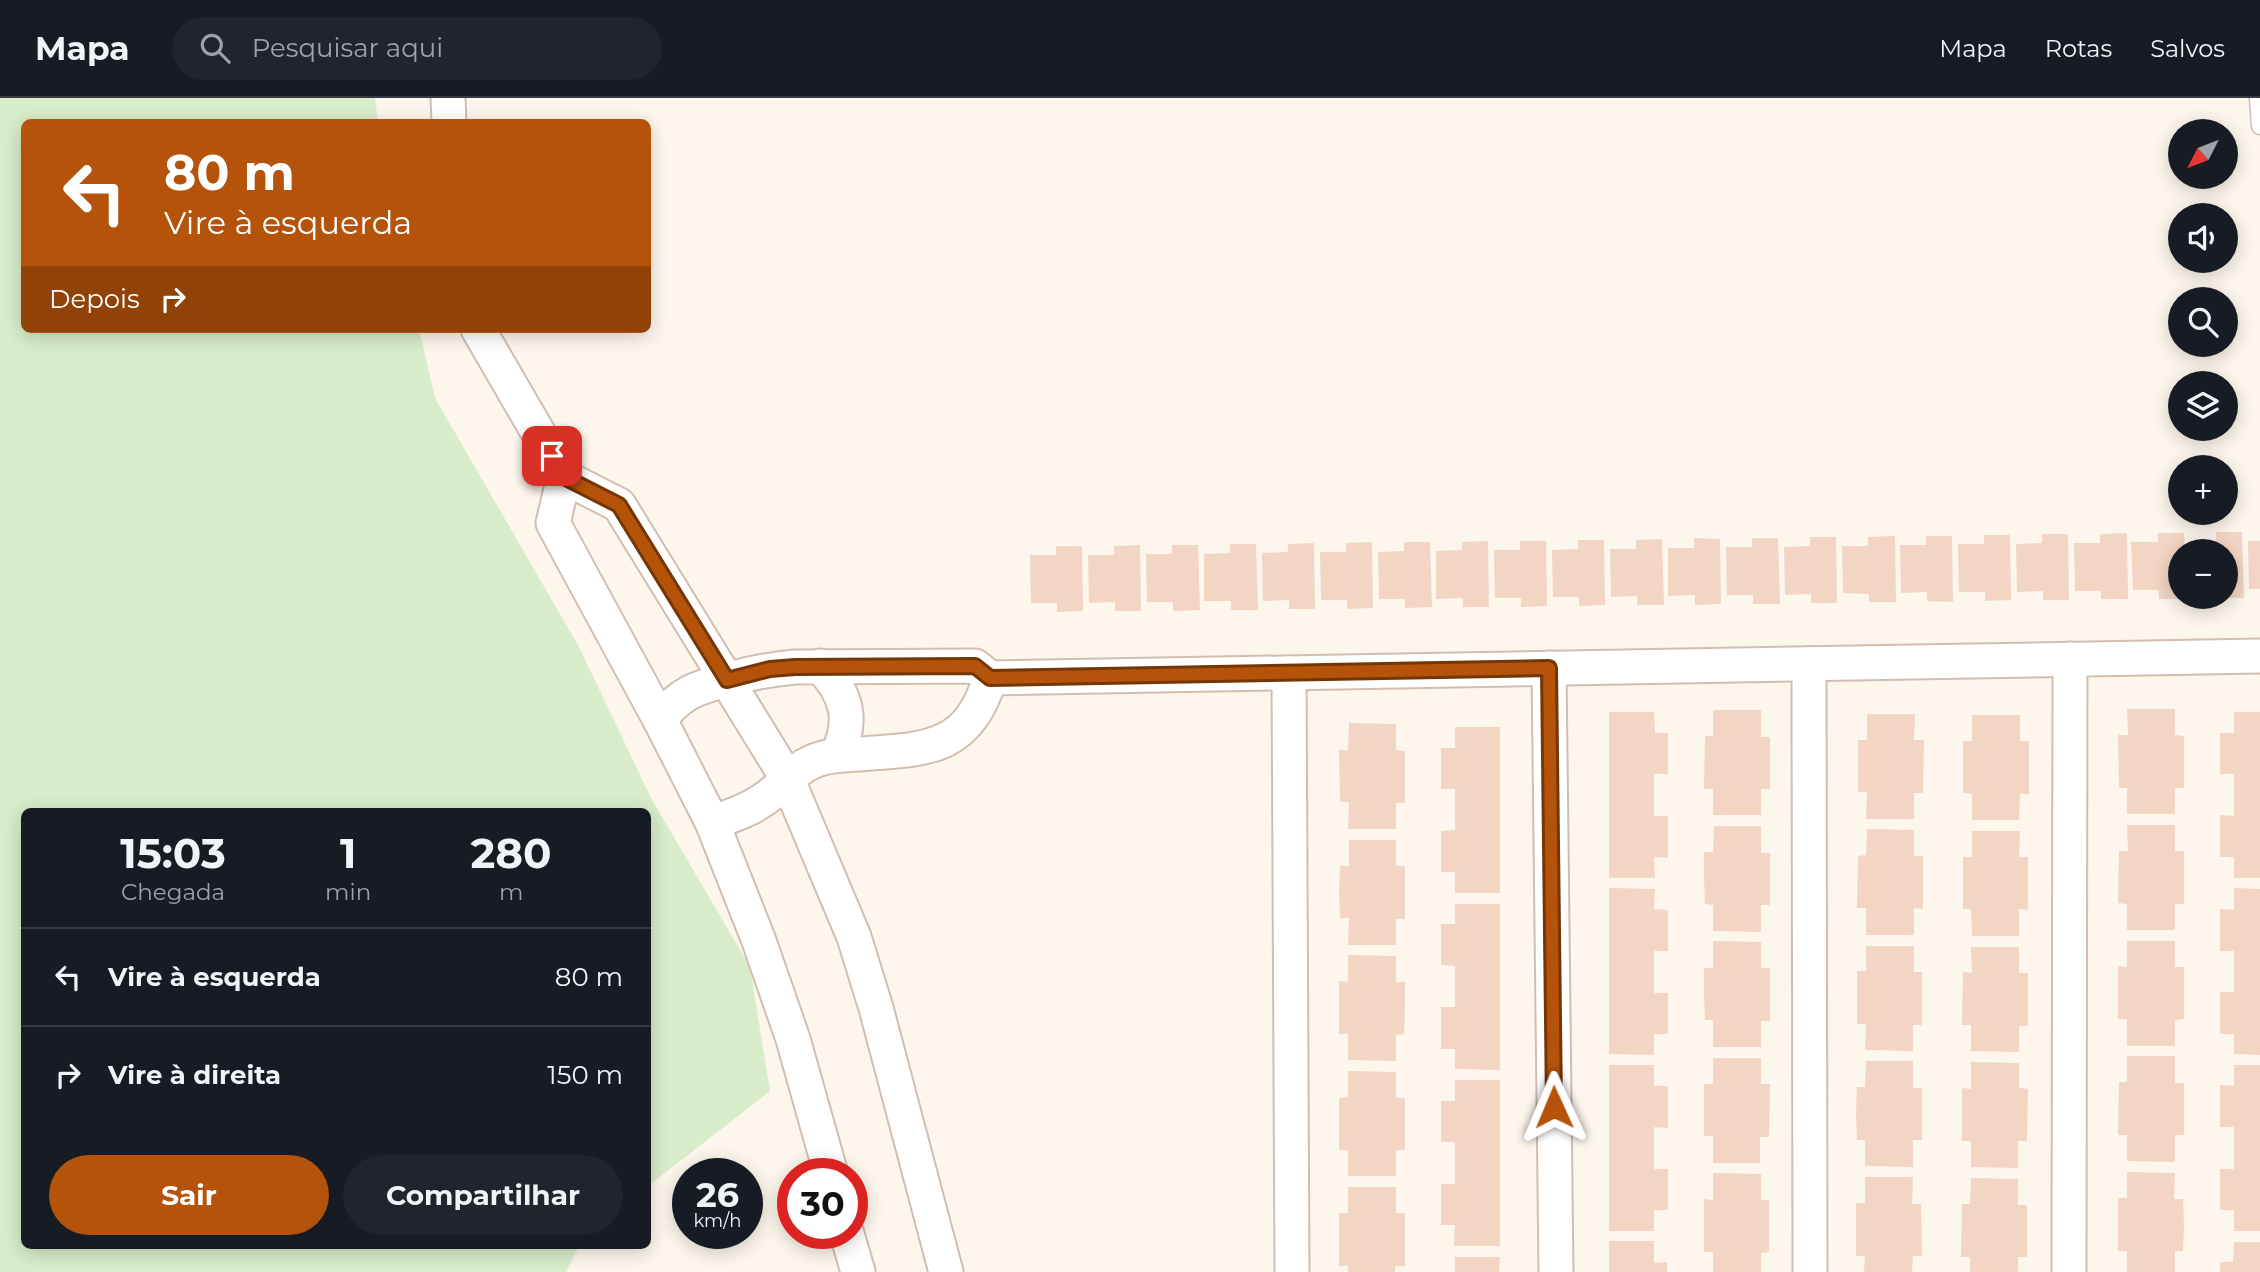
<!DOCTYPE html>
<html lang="pt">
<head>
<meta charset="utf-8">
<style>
	:root { --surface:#171b24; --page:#20242c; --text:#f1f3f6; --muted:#9ea1a6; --line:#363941; --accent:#b45309 }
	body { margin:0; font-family:Montserrat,sans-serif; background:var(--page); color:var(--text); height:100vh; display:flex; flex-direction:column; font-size:26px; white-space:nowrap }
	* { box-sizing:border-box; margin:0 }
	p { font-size:23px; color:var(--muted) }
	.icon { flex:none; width:38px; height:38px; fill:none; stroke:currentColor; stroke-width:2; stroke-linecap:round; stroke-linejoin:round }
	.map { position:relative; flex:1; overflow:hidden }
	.panel { position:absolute; left:21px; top:710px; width:630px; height:441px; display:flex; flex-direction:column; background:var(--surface); border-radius:10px; box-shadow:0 4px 18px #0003 }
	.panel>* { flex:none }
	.hud { position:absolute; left:21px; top:21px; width:630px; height:214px; border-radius:10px; box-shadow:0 4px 18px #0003; background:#b45309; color:#fff; overflow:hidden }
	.needle { width:46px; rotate:228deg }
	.controls { position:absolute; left:2168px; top:21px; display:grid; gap:14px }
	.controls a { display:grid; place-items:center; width:70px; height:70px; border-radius:50%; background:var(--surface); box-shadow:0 4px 18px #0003; font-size:35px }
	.speed { position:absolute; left:672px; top:1060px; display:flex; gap:14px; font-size:35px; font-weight:700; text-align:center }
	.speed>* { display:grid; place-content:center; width:91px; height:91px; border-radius:50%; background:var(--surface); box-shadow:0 4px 18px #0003; line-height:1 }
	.speed small { font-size:18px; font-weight:400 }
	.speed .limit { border:10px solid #d22; background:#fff; color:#111 }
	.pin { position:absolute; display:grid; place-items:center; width:60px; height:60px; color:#fff; margin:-30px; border-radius:14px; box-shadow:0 4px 10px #0006 }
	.me { position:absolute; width:77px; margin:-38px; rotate:359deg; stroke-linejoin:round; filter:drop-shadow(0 0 5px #0008) }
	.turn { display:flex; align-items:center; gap:24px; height:147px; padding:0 28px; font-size:32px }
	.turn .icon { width:91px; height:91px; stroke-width:2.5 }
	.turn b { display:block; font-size:49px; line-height:60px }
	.then { display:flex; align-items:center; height:66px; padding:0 28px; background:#0003; gap:14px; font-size:26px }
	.eta { display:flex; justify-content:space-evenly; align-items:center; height:119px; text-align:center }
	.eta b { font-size:42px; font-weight:700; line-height:49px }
	.action { display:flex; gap:14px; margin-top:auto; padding:14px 28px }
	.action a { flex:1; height:80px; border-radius:42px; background:var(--accent); color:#fff; font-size:28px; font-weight:700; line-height:80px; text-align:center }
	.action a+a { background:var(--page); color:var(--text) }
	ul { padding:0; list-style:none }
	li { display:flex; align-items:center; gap:21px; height:98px; padding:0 28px; border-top:2px solid var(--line) }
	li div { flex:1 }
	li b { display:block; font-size:26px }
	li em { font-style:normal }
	header { display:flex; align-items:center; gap:42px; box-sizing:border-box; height:98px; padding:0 35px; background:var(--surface); border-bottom:2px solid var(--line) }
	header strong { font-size:33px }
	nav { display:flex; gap:38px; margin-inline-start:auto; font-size:24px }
	.search { width:490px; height:63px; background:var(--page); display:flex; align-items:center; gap:18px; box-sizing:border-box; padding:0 24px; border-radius:38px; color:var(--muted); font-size:26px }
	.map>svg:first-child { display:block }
</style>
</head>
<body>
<header>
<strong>Mapa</strong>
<div class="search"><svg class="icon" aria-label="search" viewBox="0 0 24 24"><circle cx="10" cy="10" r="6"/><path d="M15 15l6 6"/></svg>Pesquisar aqui</div>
<nav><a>Mapa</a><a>Rotas</a><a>Salvos</a></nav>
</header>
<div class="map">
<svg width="2260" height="1174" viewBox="0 0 2260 1174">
	<rect width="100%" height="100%" fill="#fdf6ec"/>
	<path fill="#d8ecc9" d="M0,0H375L378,24H24V231H419L435,300L579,549L651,700L750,869L770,993L648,1088V714H24V1148H579L566,1174H0Z"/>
	<g fill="#f3d5c3">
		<path d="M2216,434H2242L2244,500H2226V453H2190V444L2216,443Z"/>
		<path d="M2127,435L2128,501H2101V493H2075L2074,445H2100V436Z"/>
		<path d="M2158,435H2184L2185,453H2180V501H2159V492H2133L2131,444H2158Z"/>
		<path d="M2042,436H2068L2069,502H2043V493L2017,494L2016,446L2042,445Z"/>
		<path d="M1984,437H2010L2011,502L1985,503V494H1959L1958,446H1984Z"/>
		<path d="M1895,438L1896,504H1869V496L1843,495L1842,448H1868V439Z"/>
		<path d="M1926,438H1952L1953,504L1927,503V494L1901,495L1900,447H1926Z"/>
		<path d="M1810,439H1836L1837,505H1811V496L1785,497L1784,449L1810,448Z"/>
		<path d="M1694,440L1720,441L1721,506L1695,507V497L1668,498V450H1694Z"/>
		<path d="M1752,440H1778L1780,506H1753V497H1727L1726,449H1752Z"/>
		<path d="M1662,441L1664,507H1637V498L1611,499L1610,451H1636V442Z"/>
		<path d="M1578,442H1604L1605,507L1579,508V499H1553L1552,452L1578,451Z"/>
		<path d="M1488,443L1489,509H1463V500L1436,501V453L1462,452V444Z"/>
		<path d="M1520,443H1546L1547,508L1521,509V500H1495L1494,452H1520Z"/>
		<path d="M2248,443H2260V491H2249Z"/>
		<path d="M1372,444L1373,510L1347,511V502H1321L1320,454H1346V445Z"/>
		<path d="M1404,444H1430L1432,509L1405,510V501H1379L1378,454L1404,453Z"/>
		<path d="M1314,445L1315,511H1289V502L1263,503L1262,455L1288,454V446Z"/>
		<path d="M1230,446H1256L1258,512H1231V503H1204V456L1230,455Z"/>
		<path d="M1140,447L1141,513H1115V504L1089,505L1088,457H1114V448Z"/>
		<path d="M1172,447H1198L1200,512L1173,513V504H1147L1146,456H1172Z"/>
		<path d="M1056,448H1082L1083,513L1057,514V505H1031L1030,457H1056Z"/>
		<path d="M2127,611H2175V637L2184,638V690H2175V716H2127V690H2119L2118,637H2128Z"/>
		<path d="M1713,612H1761V639H1770V691H1761V717H1713V691H1704L1705,638H1713Z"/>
		<path d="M1609,614H1654L1655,635H1668V676H1654V718H1668V760L1654,759L1655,780H1609Z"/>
		<path d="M2234,614H2260V780H2234V759H2220V717L2234,718V676H2220V635H2234Z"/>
		<path d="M1867,616H1915L1914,642H1924L1923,695H1914V721H1866L1867,694H1858V642H1867Z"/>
		<path d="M1972,617H2020V643H2029V696H2020L2019,722H1972V696L1963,695V643H1972Z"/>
		<path d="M1349,625L1396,626V652L1405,653V705H1396V731H1348L1349,704H1340L1339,652H1348Z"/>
		<path d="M1455,629H1500V795H1455V774H1441V733L1455,732V691H1441V650H1455Z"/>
		<path d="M2127,727H2175V753H2184V806H2175V832H2127V806L2118,805L2119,753H2128Z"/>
		<path d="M1714,728H1761V755H1770V807H1761V834L1713,833V807L1705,806L1704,780V754H1713Z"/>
		<path d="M1867,731L1914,732V758H1923V811L1914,810V837H1866V810H1857L1858,758L1866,757Z"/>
		<path d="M1972,733H2020L2019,759H2028V812L2019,811V838H1972L1971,811H1963V759H1972Z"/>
		<path d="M1349,742H1396V768H1405V821H1396V847H1348L1349,820H1340L1339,794L1340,768H1349Z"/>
		<path d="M1609,790L1655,791L1654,811L1668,812V853H1654V895H1668V936H1654V957L1609,956Z"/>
		<path d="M2234,790L2260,791V957L2234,956V936H2220V894H2234V853H2220V811L2234,812Z"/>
		<path d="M1455,806H1500V972L1455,971V951H1441V909H1455V868L1441,867V826H1455Z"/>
		<path d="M1713,843L1761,844V870H1770V923H1761V949H1713V922H1705L1704,896V870H1713Z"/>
		<path d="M2127,843H2175V869H2184V921L2175,922V948H2127V921H2118V868L2127,869Z"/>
		<path d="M1866,848H1914V874H1922V927H1913V953L1865,952L1866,926H1857V873H1866Z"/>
		<path d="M1971,849H2019V875H2028V928H2019V954L1971,953V927H1962L1963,874L1972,875Z"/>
		<path d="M1348,857L1396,858V884H1405V910L1404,936L1396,937V963L1348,962V936H1339V883L1348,884Z"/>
		<path d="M2127,958H2175V985H2184V1037H2175V1064L2127,1063V1037H2118L2119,984H2127Z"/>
		<path d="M1713,960H1761V986H1770L1769,1039H1760V1065H1713V1038H1704V986H1713Z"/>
		<path d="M1866,963H1913V990H1922V1042H1913V1069L1865,1068V1042H1857L1856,1016L1857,989H1865Z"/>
		<path d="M1971,964L2019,965V990L2028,991L2027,1043H2018V1070L1971,1069V1043H1962V990L1971,991Z"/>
		<path d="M1609,967H1654V988H1668V1030L1654,1029V1071H1668V1112H1654V1133H1609Z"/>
		<path d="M2234,967H2260V1133H2234V1112H2220V1071H2234V1029H2220V987L2234,988Z"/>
		<path d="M1348,973L1396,974V1000H1405V1052H1396V1078H1348V1052H1339V1000L1348,999Z"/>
		<path d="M1455,982H1500V1148H1454L1455,1127H1441V1086H1455V1044H1441V1003H1455Z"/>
		<path d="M2127,1074L2175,1075L2174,1101H2183L2184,1127L2183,1153H2175V1174H2127V1153H2118V1100H2127Z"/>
		<path d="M1713,1075L1761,1076V1102H1769V1154L1761,1155V1174H1713V1154H1704V1101L1713,1102Z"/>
		<path d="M1865,1079H1913L1912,1106H1921L1922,1158H1913L1912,1174H1864L1865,1158H1856V1105H1865Z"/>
		<path d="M1971,1080L2018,1081V1107H2027V1159H2018V1174H1970V1159H1961L1962,1106H1970Z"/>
		<path d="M1348,1089H1396V1115H1405V1168H1395V1174H1348V1168H1339V1115H1348Z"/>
		<path d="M1609,1143H1654V1165L1667,1164V1174H1609Z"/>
		<path d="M2234,1144H2260V1174H2220V1164H2233Z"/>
		<path d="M1455,1159H1500L1499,1174H1455Z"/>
	</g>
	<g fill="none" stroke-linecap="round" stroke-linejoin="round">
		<g stroke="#d1beb0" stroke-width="19">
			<path id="lane" d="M2258,0L2260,28"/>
		</g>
		<g stroke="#d1beb0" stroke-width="37">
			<g id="street">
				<path d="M448,0L449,24"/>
				<path d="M478,231L564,379L619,407L787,680L854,839L876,910L946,1174"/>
				<path d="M564,379L553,425L660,622L712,724L759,843L793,941L831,1076"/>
				<path d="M1809,566L1810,1174"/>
				<path d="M820,568C847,596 854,622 837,657"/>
				<path d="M1549,570L1556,1174"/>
				<path d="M1289,575L1292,1174"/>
				<path d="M660,622C680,594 697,590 729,581C751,575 772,571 795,569L975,568L990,580L2260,558"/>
				<path d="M712,724C733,718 752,711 770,697C784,686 795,671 812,664C826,657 844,657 859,656C926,651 968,653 990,580"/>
				<path d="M847,1136L858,1174"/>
				<path d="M2069,1174L2070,561"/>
			</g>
		</g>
		<use href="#lane" stroke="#fff" stroke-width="16"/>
		<use href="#street" stroke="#fff" stroke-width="33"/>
	</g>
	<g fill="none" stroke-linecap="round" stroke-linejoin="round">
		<g stroke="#753606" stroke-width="18">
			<path id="route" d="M552,358L564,379L619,407L727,582L770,571L795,569L975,568L990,580L1549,570L1554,1009"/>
		</g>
		<use href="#route" stroke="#b45309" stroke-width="12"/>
	</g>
</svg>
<div class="controls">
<a><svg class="needle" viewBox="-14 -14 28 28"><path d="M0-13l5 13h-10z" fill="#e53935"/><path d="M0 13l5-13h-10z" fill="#9ea1a6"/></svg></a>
<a><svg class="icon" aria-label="sound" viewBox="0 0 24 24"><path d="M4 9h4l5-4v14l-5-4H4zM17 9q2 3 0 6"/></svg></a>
<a><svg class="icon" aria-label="search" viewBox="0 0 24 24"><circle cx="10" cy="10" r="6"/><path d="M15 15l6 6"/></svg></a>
<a><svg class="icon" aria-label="layers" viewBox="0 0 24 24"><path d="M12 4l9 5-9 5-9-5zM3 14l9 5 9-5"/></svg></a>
<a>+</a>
<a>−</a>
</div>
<div class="speed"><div>26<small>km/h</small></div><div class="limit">30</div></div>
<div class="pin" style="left:552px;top:358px;background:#d93025"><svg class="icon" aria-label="arrive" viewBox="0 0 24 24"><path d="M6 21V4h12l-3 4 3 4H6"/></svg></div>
<svg class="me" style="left:1554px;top:1009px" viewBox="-20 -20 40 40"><path d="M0-17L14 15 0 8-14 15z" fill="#b45309" stroke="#fff" stroke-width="4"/></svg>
<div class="hud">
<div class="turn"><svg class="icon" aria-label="left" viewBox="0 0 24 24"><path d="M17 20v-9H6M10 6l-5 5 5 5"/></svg><div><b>80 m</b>Vire à esquerda</div></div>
<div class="then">Depois<svg class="icon" aria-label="right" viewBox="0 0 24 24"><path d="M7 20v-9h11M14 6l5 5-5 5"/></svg></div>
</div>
<section class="panel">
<div class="eta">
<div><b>15:03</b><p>Chegada</p></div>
<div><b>1</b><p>min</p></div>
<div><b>280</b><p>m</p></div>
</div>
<ul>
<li><svg class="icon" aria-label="left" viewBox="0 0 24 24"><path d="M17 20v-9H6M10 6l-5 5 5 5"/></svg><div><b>Vire à esquerda</b></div><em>80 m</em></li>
<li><svg class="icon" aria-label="right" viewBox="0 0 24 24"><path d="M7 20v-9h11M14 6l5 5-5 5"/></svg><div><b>Vire à direita</b></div><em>150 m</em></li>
</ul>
<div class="action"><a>Sair</a><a>Compartilhar</a></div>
</section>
</div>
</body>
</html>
